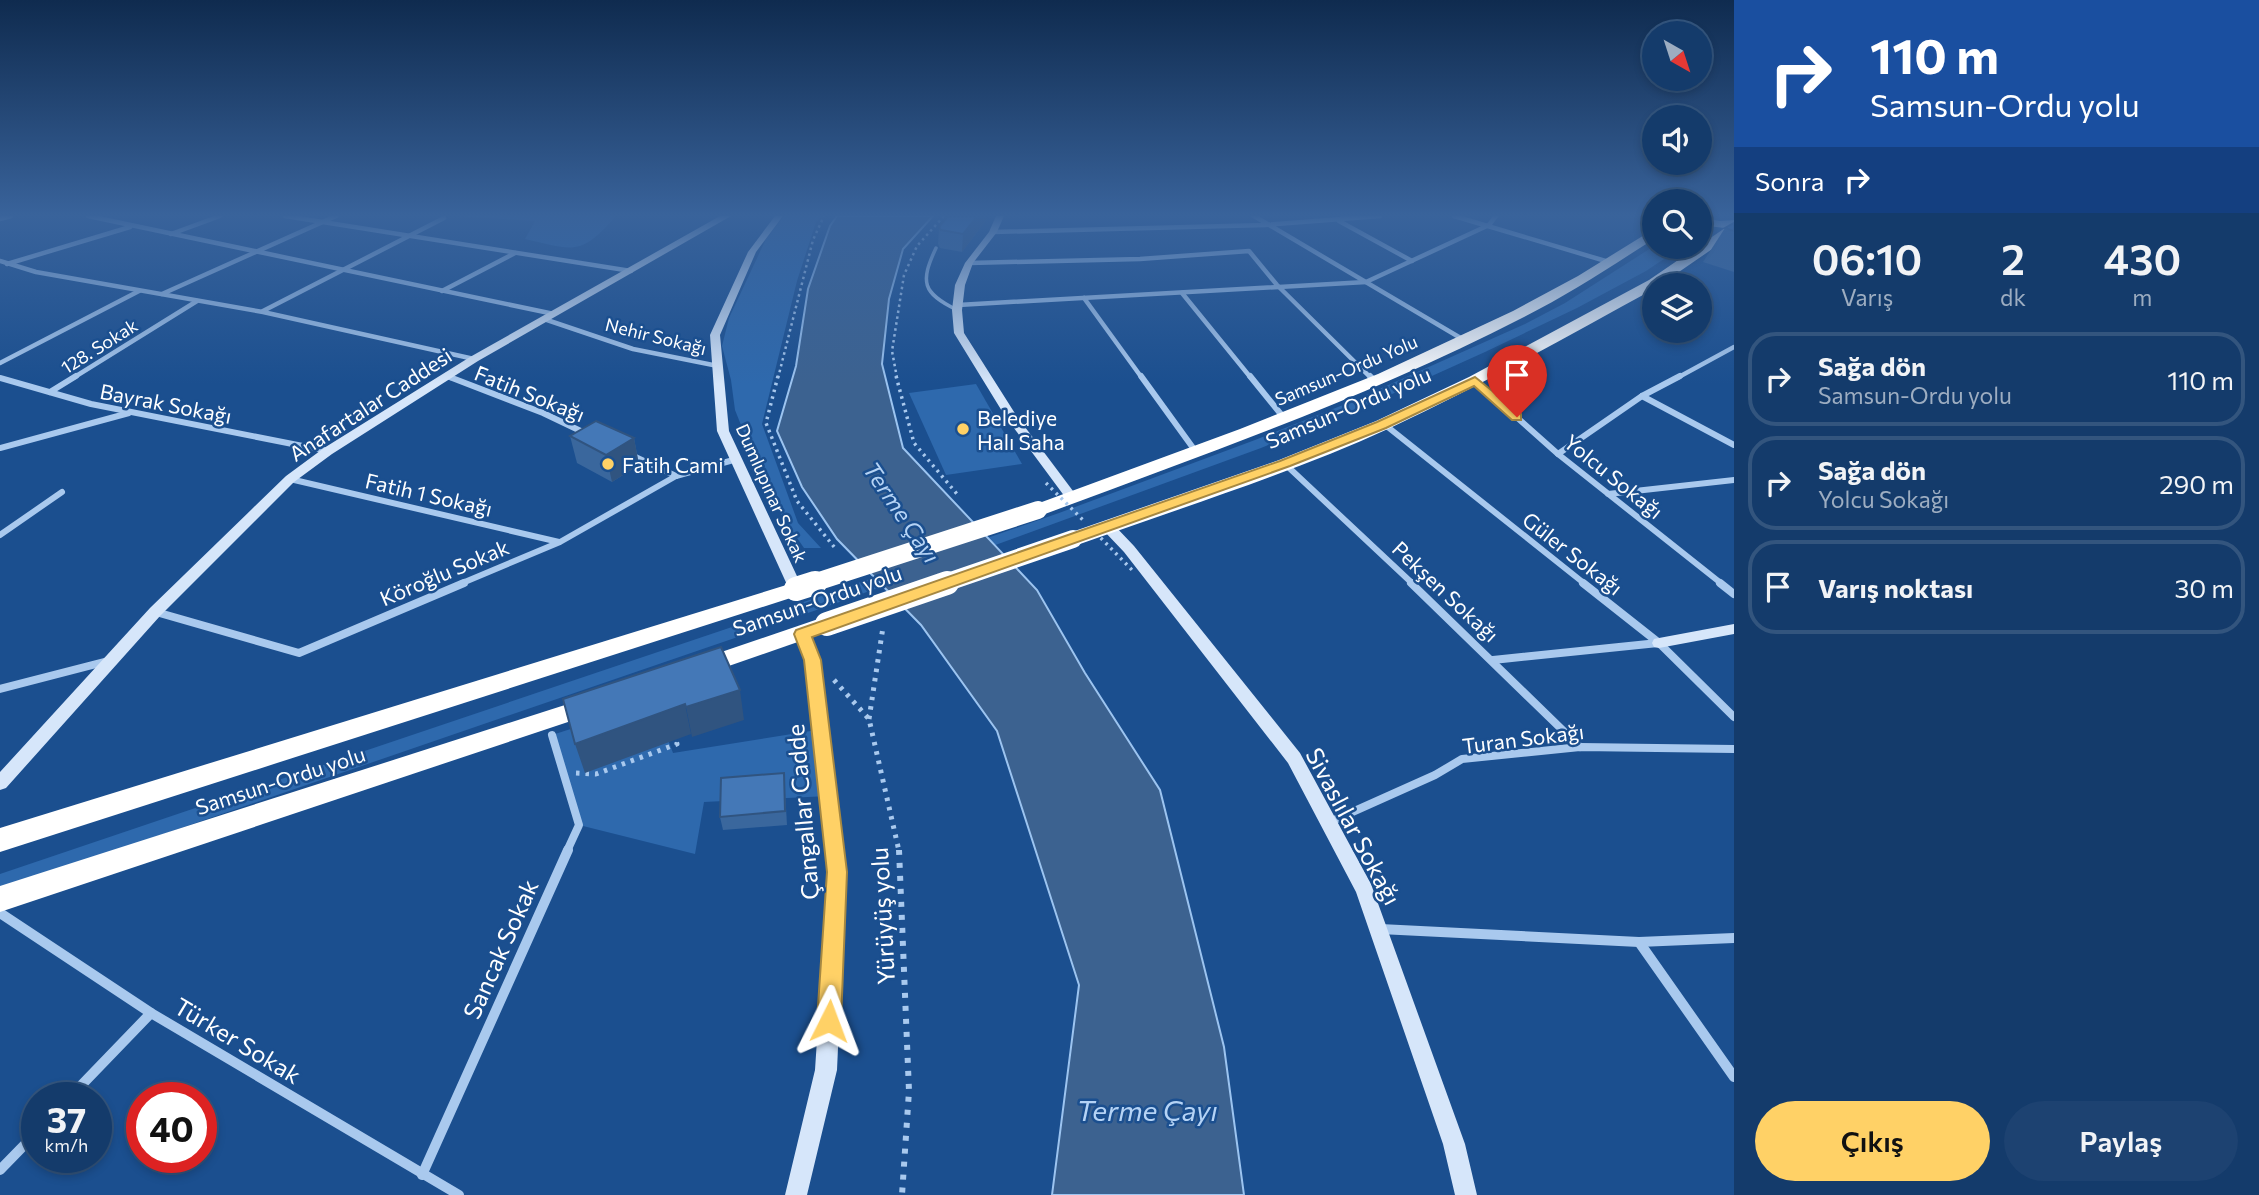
<!DOCTYPE html>
<html lang="tr">
<head>
<meta charset="utf-8">
<style>
	:root { --surface:#143b6b; --page:#1d4271; --text:#f1f3f6; --muted:#9dadc1; --line:#33557e; --accent:#ffd166 }
	body { margin:0; font-family:Commissioner,sans-serif; background:var(--page); color:var(--text); height:100vh; display:flex; flex-direction:column; font-size:26px; white-space:nowrap }
	* { box-sizing:border-box; margin:0 }
	p { font-size:23px; color:var(--muted) }
	.icon { flex:none; width:38px; height:38px; fill:none; stroke:currentColor; stroke-width:2; stroke-linecap:round; stroke-linejoin:round }
	.map { position:relative; flex:1; overflow:hidden }
	.drawer { display:flex; flex-direction:column; background:var(--surface); width:525px }
	.drawer>* { flex:none }
	.hud { background:#1a4fa0; color:#fff; overflow:hidden }
	.needle { width:46px; rotate:141deg }
	.buttons { position:absolute; left:1642px; top:21px; display:grid; gap:14px }
	.buttons a { display:grid; place-items:center; width:70px; height:70px; border-radius:50%; background:var(--surface); box-shadow:0 4px 10px #0003,0 0 0 2px var(--line); font-size:35px }
	.speed { position:absolute; left:21px; top:1082px; display:flex; gap:14px; font-size:35px; font-weight:700; text-align:center }
	.speed>* { display:grid; place-content:center; width:91px; height:91px; border-radius:50%; background:var(--surface); box-shadow:0 4px 10px #0003,0 0 0 2px var(--line); line-height:1 }
	.speed small { font-size:18px; font-weight:400 }
	.speed .limit { border:10px solid #d22; background:#fff; color:#111 }
	.pin { position:absolute; display:grid; place-items:center; width:60px; height:60px; color:#fff; margin:-72px -30px; border-radius:50% 50% 50% 0; rotate:-45deg; box-shadow:0 0 7px #0007 }
	.pin .icon { rotate:45deg }
	.me { position:absolute; width:77px; margin:-38px; rotate:3deg; stroke-linejoin:round; filter:drop-shadow(0 0 5px #0008) }
	.turn { display:flex; align-items:center; gap:24px; height:147px; padding:0 21px; font-size:32px }
	.turn .icon { width:91px; height:91px; stroke-width:2.5 }
	.turn b { display:block; font-size:49px; line-height:60px }
	.then { display:flex; align-items:center; height:66px; padding:0 21px; background:#0003; gap:14px; font-size:26px }
	.eta { display:flex; justify-content:space-evenly; align-items:center; height:119px; text-align:center }
	.eta b { font-size:42px; font-weight:600; line-height:49px }
	.cta { display:flex; gap:14px; margin-top:auto; padding:14px 21px }
	.cta a { flex:1; height:80px; border-radius:42px; background:var(--accent); color:#111; font-size:28px; font-weight:600; line-height:80px; text-align:center }
	.cta a+a { background:var(--page); color:var(--text) }
	ul { padding:0; list-style:none }
	li { display:flex; align-items:center; gap:21px; height:94px; margin:0 14px 10px; padding:0 7px; border:4px solid var(--line); border-radius:28px }
	li div { flex:1 }
	li b { display:block; font-size:26px }
	li em { font-style:normal }
	main { display:flex; flex:1; min-height:0 }
	.map>svg:first-child { display:block }
</style>
</head>
<body>
<main>
<div class="map">
<svg width="1734" height="1195" viewBox="0 0 1734 1195">
	<rect width="100%" height="100%" fill="#1b4f8f"/>
	<g fill="#2e69ad">
		<path d="M456,216H616C580,257 574,250 525,239L535,221Z"/>
		<path d="M784,216H822L816,222L797,281L762,424L798,523L821,548H804L771,500L735,410L731,380L722,346L729,318L766,239Z"/>
		<path d="M1654,246L1682,247L1646,271L1577,308L1485,352L1381,399L1261,448L834,604L0,890V874L732,627L1059,513L1255,440L1348,403L1525,324L1565,303Z"/>
		<path d="M976,384L1022,464L946,475L909,393Z"/>
		<path d="M654,702L673,753L817,730L828,796L704,802L695,854L579,825L552,735Z"/>
	</g>
	<path fill="#3c6290" stroke="#9cc4f0" stroke-width="2" d="M837,216H933L903,249L889,299L882,364L903,448L1037,590L1085,673L1160,790L1224,1047L1244,1195H1052L1079,985L997,731L921,625L837,539L802,487L777,431L796,366L808,289L830,226Z"/>
	<g fill="none" stroke-linecap="round" stroke-linejoin="round">
		<g stroke="#a9c9ee" stroke-width="2.5" stroke-dasharray="2.5 3.5" stroke-linecap="butt">
			<path d="M778,378L813,240L824,216"/>
			<path d="M897,378L892,351L904,275L917,246L944,216"/>
		</g>
		<g stroke="#a9c9ee" stroke-width="3.5" stroke-dasharray="2.5 4.5" stroke-linecap="butt">
			<path d="M778,376L766,423L797,501L835,548"/>
			<path d="M896,376L914,443L957,494"/>
		</g>
		<g stroke="#a9c9ee" stroke-width="5" stroke-dasharray="3.5 6" stroke-linecap="butt">
			<path d="M834,680L869,719L899,851"/>
			<path d="M869,719L883,627"/>
			<path d="M576,773L596,774L677,744L675,737"/>
		</g>
		<path stroke="#a9c9ee" stroke-width="6" stroke-dasharray="5 8" stroke-linecap="butt" d="M899,850L909,1091L902,1195"/>
		<path stroke="#a9c9ee" stroke-width="3.5" d="M936,248C920,282 922,293 957,310"/>
		<g stroke="#a9c9ee" stroke-width="4.5">
			<path d="M88,216L554,314"/>
			<path d="M285,216L631,271"/>
			<path d="M1254,216L1464,340"/>
			<path d="M1454,216L1609,262"/>
			<path d="M0,219L11,216"/>
			<path d="M1339,221L1412,261"/>
			<path d="M993,232L1265,225L1380,216"/>
			<path d="M171,234L220,216"/>
			<path d="M0,261L36,272L263,312L474,359"/>
			<path d="M969,263L1140,259L1249,251L1277,285L1371,378"/>
			<path d="M7,264L130,227"/>
			<path d="M442,291L515,253"/>
			<path d="M1182,293L1251,378"/>
			<path d="M162,294L336,216"/>
			<path d="M1084,298L1142,378"/>
			<path d="M958,305L1366,282L1489,225L1496,216"/>
			<path d="M263,311L444,218"/>
			<path d="M547,320L633,349L718,366"/>
			<path d="M0,363L139,291"/>
			<path d="M447,376L451,378"/>
			<path d="M73,378L197,301"/>
			<path d="M1677,378L1734,347"/>
		</g>
		<g stroke="#a9c9ee" stroke-width="6">
			<path d="M447,376L543,413L587,434"/>
			<path d="M1141,376L1196,452"/>
			<path d="M1250,376L1284,418"/>
			<path d="M1370,376L1375,381"/>
			<path d="M0,378L91,404L328,451"/>
			<path d="M1475,380L1558,454L1722,584"/>
			<path d="M50,392L76,376"/>
			<path d="M1642,396L1734,445"/>
			<path d="M1384,424L1585,584"/>
			<path d="M0,448L129,413"/>
			<path d="M629,454L676,476"/>
			<path d="M1558,454L1642,396L1680,376"/>
			<path d="M1285,464L1413,584"/>
			<path d="M290,479L559,542"/>
			<path d="M1608,494L1734,480"/>
			<path d="M0,535L62,492"/>
			<path d="M460,584L560,542L676,476L737,459"/>
		</g>
		<g stroke="#a9c9ee" stroke-width="8">
			<path d="M1411,583L1580,747"/>
			<path d="M1583,583L1659,643L1734,717"/>
			<path d="M1720,583L1734,594"/>
			<path d="M156,612L299,653L464,583"/>
			<path d="M1493,660L1658,643"/>
			<path d="M0,689L108,661"/>
			<path d="M552,735L579,825L567,851"/>
			<path d="M1330,822L1435,775L1462,759L1580,747L1734,749"/>
		</g>
		<g stroke="#a9c9ee" stroke-width="10">
			<path d="M0,913L151,1013L459,1195"/>
			<path d="M1380,929L1639,942L1734,938"/>
			<path d="M1639,942L1734,1077"/>
			<path d="M70,1097L151,1013"/>
			<path d="M0,1170L37,1132"/>
			<path d="M422,1175L568,850"/>
		</g>
		<g fill="#d6e6fa" fill-rule="evenodd">
			<path d="M720,216H731L478,361L332,454L294,482L160,616L6,788L0,790V772L150,608L286,476L324,448L470,357Z"/>
			<path d="M775,216H783L756,252L720,335L729,431L803,589L796,594L789,589L717,431L710,335L748,252Z"/>
			<path d="M996,216H1004L997,232L973,263L965,285L962,310L964,333L1016,415L1076,495L1078,498L1076,501H1068L1005,416L954,333L952,310L955,285L965,263L989,232Z"/>
			<path d="M1109,524L1114,525L1134,546L1300,753L1371,884L1465,1144L1477,1195H1455L1443,1144L1356,892L1288,763L1124,552L1104,531L1103,528L1104,525Z"/>
			<path d="M1734,624V634L1659,648L1654,647L1652,643L1654,639L1659,638Z"/>
			<path d="M802,629L807,630L820,660L846,872L837,1070L807,1195H785L815,1070L828,872L806,660L795,634L797,630Z"/>
		</g>
		<g fill="#fff" fill-rule="evenodd">
			<path d="M1699,217L1720,221L1734,220V234L1660,285H1654V289C1566,337 1480,386 1390,428C1290,474 1183,507 1080,544H1066L1063,539L1066,534L1279,460L1376,421L1469,377L1649,280L1725,228L1699,225Z"/>
			<path d="M1654,229V239C1610,267 1568,295 1522,318C1369,397 1206,454 1045,514L1038,516L1028,510L1031,506L1240,429L1378,374L1513,311L1578,276Z"/>
			<path d="M796,582L803,584L806,589L803,594L0,852V828Z"/>
			<path d="M827,616L835,619L838,624L835,629L700,676L692,674L689,668L692,662Z"/>
			<path d="M593,696L601,699L605,705L601,711L0,912V886Z"/>
		</g>
		<g stroke="#a9c9ee" stroke-width="3.5" stroke-dasharray="2.5 4.5" stroke-linecap="butt">
			<path d="M1046,483L1085,522"/>
			<path d="M1091,528L1133,571"/>
		</g>
		<g stroke="#fff" stroke-width="18">
			<path d="M810,584L1038,510"/>
			<path d="M942,584L1073,539"/>
		</g>
		<g stroke="#fff" stroke-width="24">
			<path d="M796,589L815,583"/>
			<path d="M827,624L947,583"/>
		</g>
	</g>
	<g fill="#3a679d">
		<path d="M987,219L962,252L940,248L938,244L939,227Z"/>
		<path d="M1734,223V272L1703,262L1725,228Z"/>
		<path d="M570,436L634,438L639,465L612,482L577,463Z"/>
		<path d="M784,773L787,825L723,830L720,817Z"/>
	</g>
	<g fill="#305480">
		<path d="M977,216H987V219L962,252L963,234Z"/>
		<path d="M634,438L639,465L612,482L606,455Z"/>
		<path d="M740,690L744,720L692,737L686,707Z"/>
		<path d="M685,704L691,734L585,773L575,744Z"/>
	</g>
	<g fill="#4478b7" stroke="#305480" stroke-width="2">
		<path d="M948,216H977L963,234L941,230L939,227Z"/>
		<path d="M1734,223V231L1725,228Z"/>
		<path d="M596,421L634,438L606,455L570,436Z"/>
		<path d="M721,647L740,690L686,707L685,704L575,744L563,699Z"/>
		<path d="M784,773L785,811L720,817L721,778Z"/>
	</g>
	<linearGradient id="sky" x2="0" y2="1"><stop stop-color="#0f2b4f"/><stop offset="0.56" stop-color="#39639b"/><stop offset="1" stop-color="#39639b" stop-opacity="0"/></linearGradient>
	<rect width="1734" height="384" fill="url(#sky)"/>
	<path fill="#ffd166" stroke="#a68842" stroke-width="2" d="M1475,377L1521,414V420H1512L1474,386L1386,428L1290,466L812,637L821,660L847,872L841,1021L837,1029L829,1032L821,1029L817,1021L827,872L804,660L794,634L796,630L1280,461L1377,422Z"/>
	<g fill="#ffd166" stroke="#1b4f8f" stroke-width="2.5">
		<circle cx="963" cy="429" r="7"/>
		<circle cx="608" cy="464" r="7"/>
	</g>
	<g text-anchor="middle" dominant-baseline="central" stroke-width="5" stroke-linejoin="round" paint-order="stroke">
		<g font-size="18" fill="#fff" stroke="#1b4f8f">
			<text transform="translate(656 336) rotate(14)">Nehir Sokağı</text>
			<text transform="translate(99 346) rotate(-32)">128. Sokak</text>
			<text transform="translate(1346 370) rotate(-23)">Samsun-Ordu Yolu</text>
			<text transform="translate(772 493) rotate(66)">Dumlupınar Sokak</text>
		</g>
		<g font-size="21" fill="#fff" stroke="#1b4f8f">
			<text transform="translate(530 393) rotate(22)">Fatih Sokağı</text>
			<text transform="translate(166 403) rotate(11)">Bayrak Sokağı</text>
			<text transform="translate(370 404) rotate(-33)">Anafartalar Caddesi</text>
			<text transform="translate(1348 407) rotate(-23)">Samsun-Ordu yolu</text>
			<text transform="translate(1614 476) rotate(39)">Yolcu Sokağı</text>
			<text transform="translate(429 494) rotate(13)">Fatih 1 Sokağı</text>
			<text transform="translate(1573 553) rotate(38)">Güler Sokağı</text>
			<text transform="translate(444 572) rotate(-23)">Köroğlu Sokak</text>
			<text transform="translate(1446 591) rotate(43)">Pekşen Sokağı</text>
			<text transform="translate(817 600) rotate(-19)">Samsun-Ordu yolu</text>
			<text transform="translate(1523 738) rotate(-7)">Turan Sokağı</text>
			<text transform="translate(280 780) rotate(-18)">Samsun-Ordu yolu</text>
		</g>
		<g font-size="21" fill="#fff" stroke="#1b4f8f" text-anchor="start">
			<text x="977" y="417">Belediye<tspan x="977" dy="24">Halı Saha</tspan></text>
			<text x="622" y="464">Fatih Cami</text>
		</g>
		<g font-size="23" font-style="italic" fill="#b5d3f5" stroke="#1b4f8f">
			<text transform="translate(902 512) rotate(56)">Terme Çayı</text>
		</g>
		<g font-size="24" fill="#fff" stroke="#1b4f8f">
			<text transform="translate(802 812) rotate(-95)">Çangallar Cadde</text>
			<text transform="translate(1354 826) rotate(62)">Sivaslılar Sokağı</text>
			<text transform="translate(882 916) rotate(-93)">Yürüyüş yolu</text>
			<text transform="translate(500 949) rotate(-66)">Sancak Sokak</text>
			<text transform="translate(238 1040) rotate(31)">Türker Sokak</text>
		</g>
		<g font-size="28" font-style="italic" fill="#b5d3f5" stroke="#1b4f8f">
			<text x="1147" y="1110">Terme Çayı</text>
		</g>
	</g>
</svg>
<div class="buttons">
<a><svg class="needle" viewBox="-14 -14 28 28"><path d="M0-13l5 13h-10z" fill="#e53935"/><path d="M0 13l5-13h-10z" fill="#9dadc1"/></svg></a>
<a><svg class="icon" aria-label="sound" viewBox="0 0 24 24"><path d="M4 9h4l5-4v14l-5-4H4zM17 9q2 3 0 6"/></svg></a>
<a><svg class="icon" aria-label="search" viewBox="0 0 24 24"><circle cx="10" cy="10" r="6"/><path d="M15 15l6 6"/></svg></a>
<a><svg class="icon" aria-label="layers" viewBox="0 0 24 24"><path d="M12 4l9 5-9 5-9-5zM3 14l9 5 9-5"/></svg></a>
</div>
<div class="speed"><div>37<small>km/h</small></div><div class="limit">40</div></div>
<div class="pin" style="left:1517px;top:417px;background:#d93025"><svg class="icon" aria-label="arrive" viewBox="0 0 24 24"><path d="M6 21V4h12l-3 4 3 4H6"/></svg></div>
<svg class="me" style="left:829px;top:1021px" viewBox="-20 -20 40 40"><path d="M0-17L14 15 0 8-14 15z" fill="#ffd166" stroke="#fff" stroke-width="4"/></svg>
</div>
<section class="drawer">
<div class="hud">
<div class="turn"><svg class="icon" aria-label="right" viewBox="0 0 24 24"><path d="M7 20v-9h11M14 6l5 5-5 5"/></svg><div><b>110 m</b>Samsun-Ordu yolu</div></div>
<div class="then">Sonra<svg class="icon" aria-label="right" viewBox="0 0 24 24"><path d="M7 20v-9h11M14 6l5 5-5 5"/></svg></div>
</div>
<div class="eta">
<div><b>06:10</b><p>Varış</p></div>
<div><b>2</b><p>dk</p></div>
<div><b>430</b><p>m</p></div>
</div>
<ul>
<li><svg class="icon" aria-label="right" viewBox="0 0 24 24"><path d="M7 20v-9h11M14 6l5 5-5 5"/></svg><div><b>Sağa dön</b><p>Samsun-Ordu yolu</p></div><em>110 m</em></li>
<li><svg class="icon" aria-label="right" viewBox="0 0 24 24"><path d="M7 20v-9h11M14 6l5 5-5 5"/></svg><div><b>Sağa dön</b><p>Yolcu Sokağı</p></div><em>290 m</em></li>
<li><svg class="icon" aria-label="arrive" viewBox="0 0 24 24"><path d="M6 21V4h12l-3 4 3 4H6"/></svg><div><b>Varış noktası</b></div><em>30 m</em></li>
</ul>
<div class="cta"><a>Çıkış</a><a>Paylaş</a></div>
</section>
</main>
</body>
</html>
